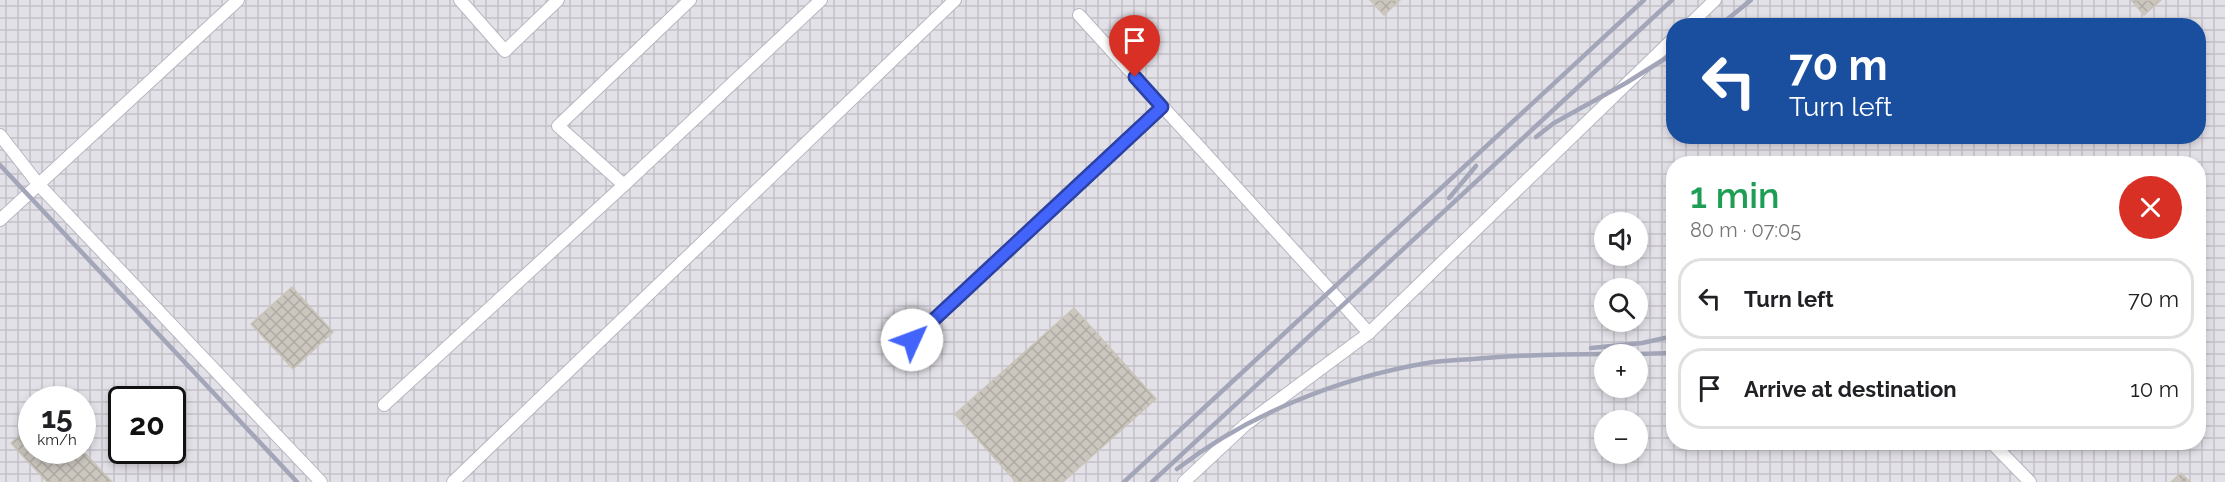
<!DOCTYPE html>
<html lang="en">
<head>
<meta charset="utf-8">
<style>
	:root { --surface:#fff; --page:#f6f6f6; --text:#202124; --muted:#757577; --line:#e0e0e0 }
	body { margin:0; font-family:Raleway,sans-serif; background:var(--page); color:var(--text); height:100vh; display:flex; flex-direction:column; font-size:22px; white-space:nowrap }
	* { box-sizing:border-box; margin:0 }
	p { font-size:20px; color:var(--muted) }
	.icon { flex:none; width:33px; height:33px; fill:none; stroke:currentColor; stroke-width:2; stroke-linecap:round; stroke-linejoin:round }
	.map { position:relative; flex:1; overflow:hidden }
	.details { position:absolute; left:1666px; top:156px; width:540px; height:294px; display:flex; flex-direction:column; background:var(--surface); border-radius:24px; box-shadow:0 3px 9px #0003 }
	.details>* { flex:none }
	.guide { position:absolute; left:1666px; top:18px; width:540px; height:126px; border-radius:24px; box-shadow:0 3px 9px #0003; background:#1a4fa0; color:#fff; overflow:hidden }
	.controls { position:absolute; left:1594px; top:212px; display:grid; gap:12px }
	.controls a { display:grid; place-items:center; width:54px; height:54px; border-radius:50%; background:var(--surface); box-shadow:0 3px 9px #0003; font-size:30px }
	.speed { position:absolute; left:18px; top:386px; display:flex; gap:12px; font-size:30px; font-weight:700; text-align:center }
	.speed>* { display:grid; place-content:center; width:78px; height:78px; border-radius:50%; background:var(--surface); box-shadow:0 3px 9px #0003; line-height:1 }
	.speed small { font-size:15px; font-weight:400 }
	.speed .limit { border:3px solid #111; border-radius:9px; background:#fff; color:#111 }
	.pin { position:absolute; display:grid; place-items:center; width:51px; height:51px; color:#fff; margin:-62px -26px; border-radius:50% 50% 50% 0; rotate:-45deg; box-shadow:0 0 6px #0007 }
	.pin .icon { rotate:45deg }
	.me { position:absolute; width:66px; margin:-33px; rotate:47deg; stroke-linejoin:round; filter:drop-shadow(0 0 4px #0008) }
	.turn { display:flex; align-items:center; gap:21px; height:126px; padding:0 24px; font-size:27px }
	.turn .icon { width:78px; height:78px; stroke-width:2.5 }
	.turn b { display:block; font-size:42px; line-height:51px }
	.round { display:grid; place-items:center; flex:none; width:63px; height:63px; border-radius:32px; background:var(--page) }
	.overview { display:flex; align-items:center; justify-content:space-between; height:102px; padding:0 24px }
	h1 { font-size:36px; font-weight:600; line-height:45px; color:#1e9e55 }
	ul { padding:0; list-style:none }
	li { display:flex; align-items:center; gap:18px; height:81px; margin:0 12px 9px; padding:0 12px; border:3px solid var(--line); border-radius:24px }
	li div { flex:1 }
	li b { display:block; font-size:22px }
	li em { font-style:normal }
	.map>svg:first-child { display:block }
</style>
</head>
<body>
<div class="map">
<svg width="2225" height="482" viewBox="0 0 2225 482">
	<defs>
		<pattern id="industrial-grid" width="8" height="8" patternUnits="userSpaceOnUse" patternTransform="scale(1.5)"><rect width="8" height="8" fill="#e3e1e8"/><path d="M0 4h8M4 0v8" fill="none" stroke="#c3c1c7"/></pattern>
		<pattern id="building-cross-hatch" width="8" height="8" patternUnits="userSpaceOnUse" patternTransform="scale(1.5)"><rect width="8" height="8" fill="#cbc7bf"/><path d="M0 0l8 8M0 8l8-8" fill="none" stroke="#afaba4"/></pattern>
	</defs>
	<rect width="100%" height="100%" fill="#efe9e1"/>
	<path fill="url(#industrial-grid)" fill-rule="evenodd" d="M0,0H2225V482H0ZM1674,26H2199V136H1674ZM1674,164H2199V442H1674ZM1605,222H1638V255H1605ZM1605,288H1638V321H1605ZM1605,354H1638V387H1605ZM32,399H82V450H32ZM122,399H172V450H122ZM1605,420H1638V453H1605Z"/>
	<g fill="url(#building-cross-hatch)" stroke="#cbc5ba" stroke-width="1.5">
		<path d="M1370,0H1400L1384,15Z"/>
		<path d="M2131,0H2161L2144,15Z"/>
		<path d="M292,287L333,332L293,369L251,324Z"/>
		<path d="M1074,308L1156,399L1063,482H1016L955,414Z"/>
		<path d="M32,425V450H82L112,482H47L11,443Z"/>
		<path d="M2181,473L2190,482H2171Z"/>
	</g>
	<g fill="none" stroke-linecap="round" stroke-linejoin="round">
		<g stroke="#b4b7c1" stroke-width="14">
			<g id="service">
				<path d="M460,0L505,51L558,0"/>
				<path d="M1079,15L1369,333"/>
				<path d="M1688,26L1715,0"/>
				<path d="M0,135L39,185L321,482"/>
				<path d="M624,185L558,126L690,0"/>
				<path d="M0,220L238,0"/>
				<path d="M912,340L1162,107"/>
				<path d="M384,405L624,185L821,0"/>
				<path d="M1991,442L2030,482"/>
				<path d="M453,482L955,0"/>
				<path d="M1184,482L1245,425L1369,333L1674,38"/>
			</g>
		</g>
		<use href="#service" stroke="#fff" stroke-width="12"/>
		<g stroke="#a3a6b8" stroke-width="4.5">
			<path d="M1719,26L1751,0"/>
			<path d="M1536,137L1554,123L1626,83L1674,53"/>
			<path d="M0,165L297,482"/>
			<path d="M1449,198L1476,166"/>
			<path d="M1591,348L1642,343L1674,336"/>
			<path d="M1638,354L1674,353"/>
			<path d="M1177,469C1248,414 1339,378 1427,363C1442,360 1458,360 1473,359C1517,355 1560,354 1605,354"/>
			<path d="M1124,482L1644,0"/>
			<path d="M1152,482L1672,0"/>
		</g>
	</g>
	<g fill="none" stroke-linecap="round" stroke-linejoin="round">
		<g stroke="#2b41a3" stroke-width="15">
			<path id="route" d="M912,340L1162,107L1135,77"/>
		</g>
		<use href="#route" stroke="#4264fb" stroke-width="10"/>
	</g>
</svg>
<div class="controls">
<a><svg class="icon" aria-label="sound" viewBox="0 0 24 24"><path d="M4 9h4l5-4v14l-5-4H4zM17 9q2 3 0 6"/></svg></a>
<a><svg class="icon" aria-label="search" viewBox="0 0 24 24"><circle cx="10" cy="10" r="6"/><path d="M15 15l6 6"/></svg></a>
<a>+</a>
<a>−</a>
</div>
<div class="speed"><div>15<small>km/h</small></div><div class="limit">20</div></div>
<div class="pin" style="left:1135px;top:77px;background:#d93025"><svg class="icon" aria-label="arrive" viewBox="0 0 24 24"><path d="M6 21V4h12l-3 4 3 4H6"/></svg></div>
<svg class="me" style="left:912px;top:340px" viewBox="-20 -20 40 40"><circle r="19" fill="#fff"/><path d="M0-13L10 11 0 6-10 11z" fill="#4264fb"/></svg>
<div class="guide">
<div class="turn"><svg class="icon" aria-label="left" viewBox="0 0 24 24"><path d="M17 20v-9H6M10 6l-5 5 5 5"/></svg><div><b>70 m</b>Turn left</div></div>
</div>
<section class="details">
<div class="overview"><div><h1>1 min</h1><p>80 m · 07:05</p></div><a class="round" style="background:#d93025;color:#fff"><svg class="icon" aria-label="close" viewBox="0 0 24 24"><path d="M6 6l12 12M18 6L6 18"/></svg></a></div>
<ul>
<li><svg class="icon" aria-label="left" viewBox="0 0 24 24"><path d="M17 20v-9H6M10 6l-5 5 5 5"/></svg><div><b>Turn left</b></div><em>70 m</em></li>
<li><svg class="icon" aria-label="arrive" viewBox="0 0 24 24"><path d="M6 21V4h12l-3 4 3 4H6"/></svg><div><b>Arrive at destination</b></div><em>10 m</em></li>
</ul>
</section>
</div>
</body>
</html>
